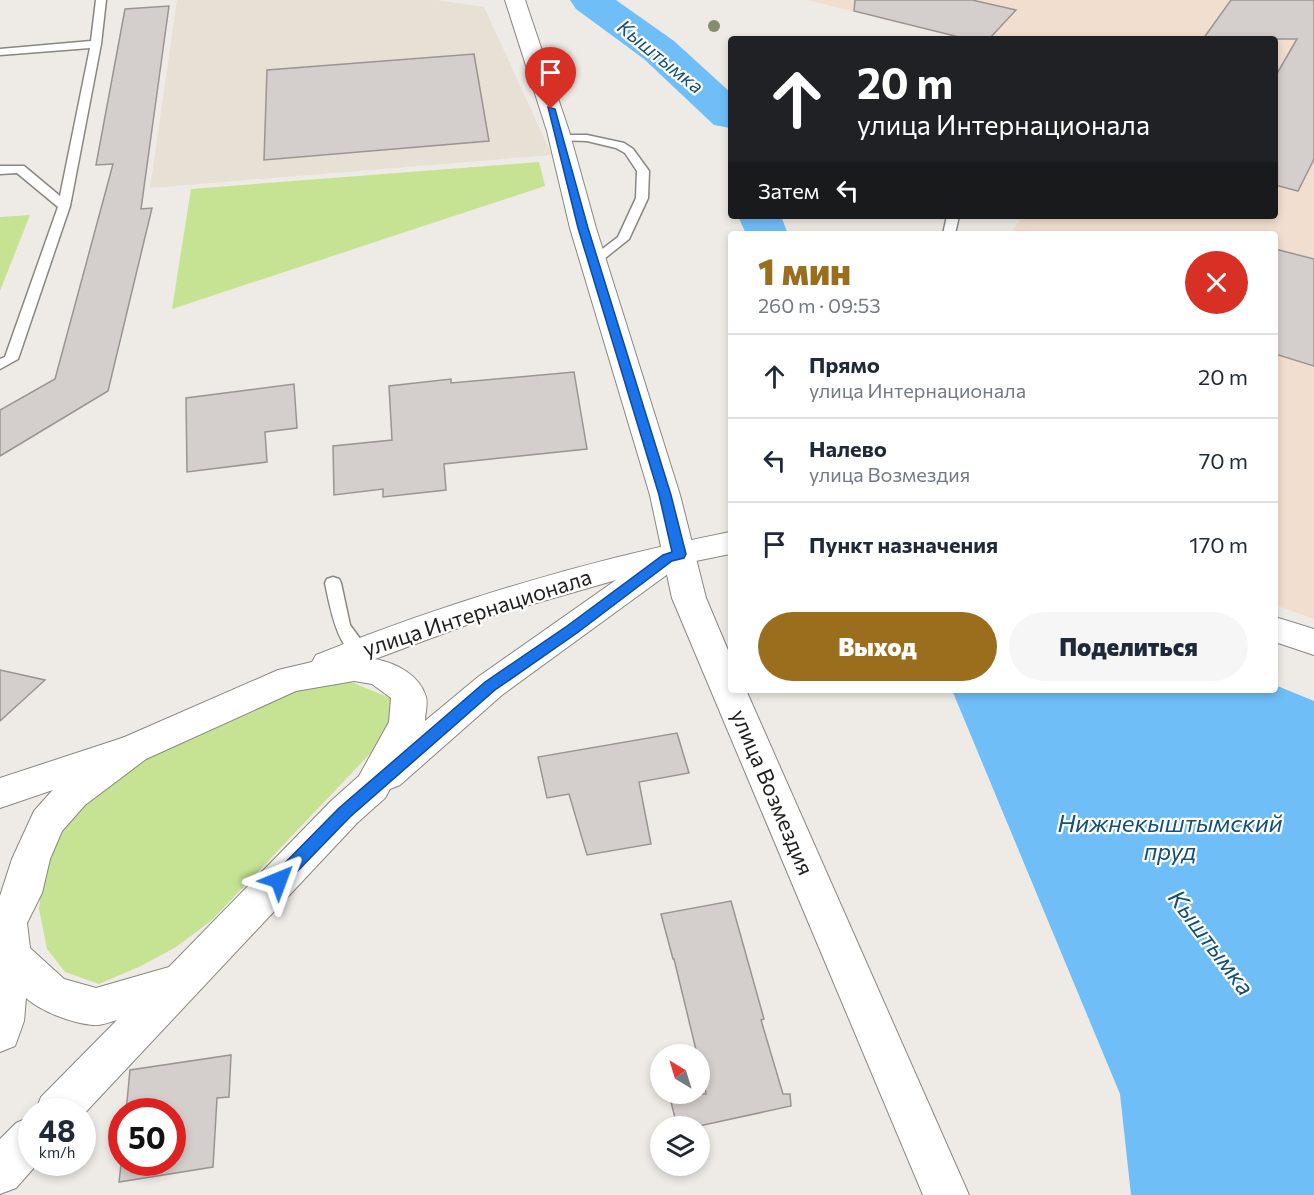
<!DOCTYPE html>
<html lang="ru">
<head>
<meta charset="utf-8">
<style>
	:root { --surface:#fff; --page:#f6f6f7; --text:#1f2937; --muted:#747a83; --line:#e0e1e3; --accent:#9b6e1d }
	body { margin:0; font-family:Commissioner,sans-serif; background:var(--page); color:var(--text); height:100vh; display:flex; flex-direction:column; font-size:22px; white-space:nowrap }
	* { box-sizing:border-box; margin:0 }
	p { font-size:20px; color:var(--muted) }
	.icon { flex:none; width:33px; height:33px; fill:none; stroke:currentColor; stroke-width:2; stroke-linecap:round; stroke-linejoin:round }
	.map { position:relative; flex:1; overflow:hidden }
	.details { position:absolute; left:728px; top:231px; width:550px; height:462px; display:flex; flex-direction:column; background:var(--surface); border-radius:6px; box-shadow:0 3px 9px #0003 }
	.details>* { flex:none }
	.guide { position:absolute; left:728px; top:36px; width:550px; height:183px; border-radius:6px; box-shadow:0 3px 9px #0003; background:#202124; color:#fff; overflow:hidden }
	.needle { width:39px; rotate:322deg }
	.buttons { position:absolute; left:650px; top:1044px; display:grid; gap:12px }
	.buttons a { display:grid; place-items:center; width:60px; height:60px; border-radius:50%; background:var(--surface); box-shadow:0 3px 9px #0003; font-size:30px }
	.speed { position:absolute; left:18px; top:1098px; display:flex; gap:12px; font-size:30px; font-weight:700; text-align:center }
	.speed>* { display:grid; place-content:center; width:78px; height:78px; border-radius:50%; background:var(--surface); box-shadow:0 3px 9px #0003; line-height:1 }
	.speed small { font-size:15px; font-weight:400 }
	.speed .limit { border:9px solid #d22; background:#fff; color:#111 }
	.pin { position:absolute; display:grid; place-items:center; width:51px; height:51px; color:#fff; margin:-62px -26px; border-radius:50% 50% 50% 0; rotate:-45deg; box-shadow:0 0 6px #0007 }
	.pin .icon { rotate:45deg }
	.me { position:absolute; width:66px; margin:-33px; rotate:44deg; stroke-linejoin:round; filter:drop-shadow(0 0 4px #0008) }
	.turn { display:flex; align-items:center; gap:21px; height:126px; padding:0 30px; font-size:27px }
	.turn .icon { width:78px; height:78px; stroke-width:2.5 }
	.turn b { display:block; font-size:42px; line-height:51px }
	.then { display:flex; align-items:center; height:57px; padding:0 30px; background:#0003; gap:12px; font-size:22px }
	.round { display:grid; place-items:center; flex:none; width:63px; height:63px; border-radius:32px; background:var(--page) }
	.summary { display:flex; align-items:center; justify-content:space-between; height:102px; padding:0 30px }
	h1 { font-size:36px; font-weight:800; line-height:45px; color:var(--accent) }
	.button { display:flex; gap:12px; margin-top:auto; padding:12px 30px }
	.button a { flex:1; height:69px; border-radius:36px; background:var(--accent); color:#fff; font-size:24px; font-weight:800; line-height:69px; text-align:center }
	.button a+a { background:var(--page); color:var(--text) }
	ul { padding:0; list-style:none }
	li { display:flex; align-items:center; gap:18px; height:84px; padding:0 30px; border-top:2px solid var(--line) }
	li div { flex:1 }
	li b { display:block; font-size:22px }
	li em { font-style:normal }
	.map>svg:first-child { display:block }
</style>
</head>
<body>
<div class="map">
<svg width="1314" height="1195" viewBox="0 0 1314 1195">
	<rect width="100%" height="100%" fill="#eeebe6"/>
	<path fill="#e7e0d4" d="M177,0H436L484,7L552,155L150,188Z"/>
	<path fill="#f2decf" d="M807,0H1314V619L1275,605V234H1010L1023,216H1275V39H962Z"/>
	<g fill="#c6e393">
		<path d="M539,162L545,186L172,309L191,189Z"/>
		<path d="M30,215L0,291V217Z"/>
		<path d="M330,677L346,680L390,698L396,716L385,738L211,921L176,947L141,966L99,984L65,972L47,949L39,909L45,861L71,809L114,774L233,718Z"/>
	</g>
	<g fill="#70bef7">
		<path d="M738,216H781L788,234H746Z"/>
		<path d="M1275,685L1314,701V1195H1131L1120,1094L952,690H1275Z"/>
	</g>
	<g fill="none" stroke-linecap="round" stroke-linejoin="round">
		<path fill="#70bef7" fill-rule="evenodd" d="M570,0H616L674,41L730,92V128L714,125L644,59L576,9Z"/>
	</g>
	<g fill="#d4cfcc" stroke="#9a9592" stroke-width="1.5">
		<path d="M855,0H972L1016,10L989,39H967L854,11Z"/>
		<path d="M1231,0H1314V159L1298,191L1275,185V77L1297,39H1203Z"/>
		<path d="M169,6L141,209L152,208L108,391L0,456V410L55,379L113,164L96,165L125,9Z"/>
		<path d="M474,54L489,141L264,160L267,70Z"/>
		<path d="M1275,249L1314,259V366L1275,354Z"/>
		<path d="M574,372L587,449L444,464L446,490L383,497V489L334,495L333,446L392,440L389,386L451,379V383Z"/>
		<path d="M294,384L297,428L265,432L267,462L187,472L186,398Z"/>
		<path d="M0,670L45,680L0,721Z"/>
		<path d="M677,733L689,773L639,782L651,844L587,855L569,794L547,798L538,757Z"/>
		<path d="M731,901L764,1019L761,1020L783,1094H790L791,1106L699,1126H677L669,1094H706L699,1054H697L674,959H673L661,914Z"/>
		<path d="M231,1055L229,1097L217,1098L213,1167L119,1182L122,1156V1162H172V1112H126L130,1070Z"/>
	</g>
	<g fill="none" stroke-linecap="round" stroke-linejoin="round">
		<g stroke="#898782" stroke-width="3">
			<g id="lane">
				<path d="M96,0H106L101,44L70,206L18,359L0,369V359L5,357L58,207L17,173L0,174V166H24L60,196L90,48L0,55V49L91,41Z"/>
				<path d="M560,135H587L624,143L633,149L649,171L648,198L629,239L599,263H589L588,260L618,237L636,198L637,171L625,153L616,148L587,141L556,140V136Z"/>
				<path d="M947,216H959L955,234H943Z"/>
				<path d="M333,577L339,579L341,583L350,625L369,651L366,655C339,664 329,601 325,583L327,579Z"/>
			</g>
		</g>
		<g stroke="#898782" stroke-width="2">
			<g id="street">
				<path d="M505,0H525L569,131L596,228L680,495L706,598L730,655V690H746L969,1195H923L672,598L650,495L570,228L547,131Z"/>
				<path d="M125,737L138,741L143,751L138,761L0,808V778Z"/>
			</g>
		</g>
		<g stroke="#898782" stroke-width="2">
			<g id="secondary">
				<path d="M730,532V554L676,565L672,571L502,695L400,785L390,789L385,798L357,823L82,1116V1112H35L41,1097L117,1020C110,1022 101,1026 93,1025C72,1023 42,1012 26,998L24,1021L15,1046L0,1052V896L12,859L34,811L59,783L120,739L278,670L312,662L316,655C451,601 588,560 730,532ZM616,580L478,677L425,721C425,714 428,704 426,697C420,675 396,663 375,659L488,617ZM354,681L372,684L391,698L389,722L359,776L331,801L169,967L96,988L64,979L30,948L27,923L42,893L50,859L62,831L85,805L146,759L296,691Z"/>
				<path d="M1275,617L1314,629V655L1275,642Z"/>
				<path d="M32,1116V1162H39L16,1188L0,1194V1139L16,1123Z"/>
			</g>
		</g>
		<use href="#lane" fill="#fff" fill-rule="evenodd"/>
		<use href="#street" fill="#fff" fill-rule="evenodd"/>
		<use href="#secondary" fill="#fff" fill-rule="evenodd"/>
	</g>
	<circle fill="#868e69" cx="714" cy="26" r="6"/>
	<path fill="#1a73e8" stroke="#114b97" stroke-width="1.5" d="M548,107L555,109L588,228L671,495L686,554L684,558L672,561L577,633L495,690L350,817L284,885L279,887L273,885L270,880L273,875L339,808L485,682L567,626L663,555L672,552L659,495L578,228Z"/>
	<g text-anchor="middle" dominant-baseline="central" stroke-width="4.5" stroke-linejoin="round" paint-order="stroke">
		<g font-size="20" font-style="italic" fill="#144f75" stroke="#fff">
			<text transform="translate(661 56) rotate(39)">Кыштымка</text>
		</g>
		<g font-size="22" fill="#201f1d" stroke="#fff">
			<text transform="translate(477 612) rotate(-18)">улица Интернационала</text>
			<text transform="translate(773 792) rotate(67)">улица Возмездия</text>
		</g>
		<g font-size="24" font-style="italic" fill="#144f75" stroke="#fff">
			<text x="1170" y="822">Нижнекыштымский<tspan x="1170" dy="28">пруд</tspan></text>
			<text transform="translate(1212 942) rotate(53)">Кыштымка</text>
		</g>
	</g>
</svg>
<div class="buttons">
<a><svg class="needle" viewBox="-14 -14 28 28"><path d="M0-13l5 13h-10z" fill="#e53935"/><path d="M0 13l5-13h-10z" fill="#747a83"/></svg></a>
<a><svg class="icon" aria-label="layers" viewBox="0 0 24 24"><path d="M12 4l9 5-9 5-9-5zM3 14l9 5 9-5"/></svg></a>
</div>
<div class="speed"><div>48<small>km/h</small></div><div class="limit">50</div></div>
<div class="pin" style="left:551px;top:109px;background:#d93025"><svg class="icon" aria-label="arrive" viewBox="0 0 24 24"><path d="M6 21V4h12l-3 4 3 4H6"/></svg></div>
<svg class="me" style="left:279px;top:880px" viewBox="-20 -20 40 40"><path d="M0-17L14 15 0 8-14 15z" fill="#1a73e8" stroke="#fff" stroke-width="4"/></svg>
<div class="guide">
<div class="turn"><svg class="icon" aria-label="ahead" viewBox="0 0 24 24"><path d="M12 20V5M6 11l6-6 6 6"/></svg><div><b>20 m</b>улица Интернационала</div></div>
<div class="then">Затем<svg class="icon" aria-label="left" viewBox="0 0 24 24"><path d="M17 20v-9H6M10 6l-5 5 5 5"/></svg></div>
</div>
<section class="details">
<div class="summary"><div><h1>1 мин</h1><p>260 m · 09:53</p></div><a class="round" style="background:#d93025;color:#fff"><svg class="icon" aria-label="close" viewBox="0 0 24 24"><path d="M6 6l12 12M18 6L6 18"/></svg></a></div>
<ul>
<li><svg class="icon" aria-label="ahead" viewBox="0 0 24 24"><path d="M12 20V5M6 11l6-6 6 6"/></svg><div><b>Прямо</b><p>улица Интернационала</p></div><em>20 m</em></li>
<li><svg class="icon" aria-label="left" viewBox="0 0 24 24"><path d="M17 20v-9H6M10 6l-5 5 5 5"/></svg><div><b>Налево</b><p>улица Возмездия</p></div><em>70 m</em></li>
<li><svg class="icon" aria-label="arrive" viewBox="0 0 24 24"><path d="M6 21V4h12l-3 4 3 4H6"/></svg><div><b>Пункт назначения</b></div><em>170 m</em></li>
</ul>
<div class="button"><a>Выход</a><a>Поделиться</a></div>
</section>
</div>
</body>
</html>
